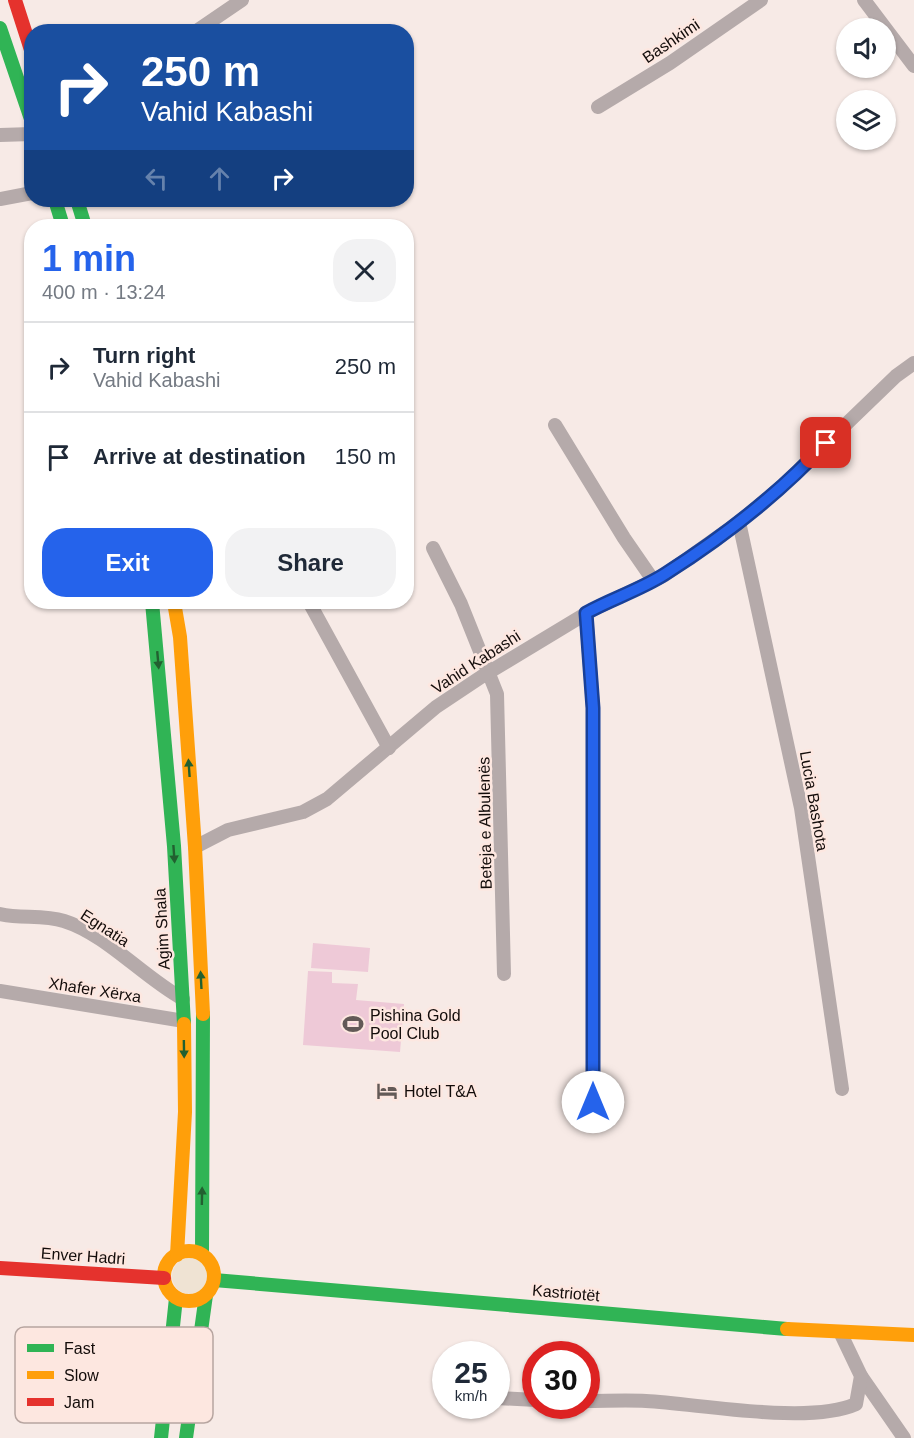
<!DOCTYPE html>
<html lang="en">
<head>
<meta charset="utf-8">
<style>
	:root { --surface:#fff; --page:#f2f2f3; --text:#1f2937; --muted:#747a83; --line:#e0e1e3; --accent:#2563eb }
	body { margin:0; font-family:Helvetica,sans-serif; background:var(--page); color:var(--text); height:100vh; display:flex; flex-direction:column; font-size:22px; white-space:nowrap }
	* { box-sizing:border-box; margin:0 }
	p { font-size:20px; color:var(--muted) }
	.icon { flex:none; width:33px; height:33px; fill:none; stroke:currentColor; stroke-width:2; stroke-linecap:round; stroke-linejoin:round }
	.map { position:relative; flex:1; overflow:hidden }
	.panel { position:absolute; left:24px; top:219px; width:390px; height:390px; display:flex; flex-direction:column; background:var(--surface); border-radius:24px; box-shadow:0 2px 4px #0004 }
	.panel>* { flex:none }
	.hud { position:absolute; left:24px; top:24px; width:390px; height:183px; border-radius:24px; box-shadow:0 2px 4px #0004; background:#1a4fa0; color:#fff; overflow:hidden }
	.controls { position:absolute; left:836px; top:18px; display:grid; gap:12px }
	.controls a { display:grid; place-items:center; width:60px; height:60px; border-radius:50%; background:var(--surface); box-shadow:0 2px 4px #0004; font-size:30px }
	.speed { position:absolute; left:432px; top:1341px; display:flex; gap:12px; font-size:30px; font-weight:700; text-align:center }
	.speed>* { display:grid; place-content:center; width:78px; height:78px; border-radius:50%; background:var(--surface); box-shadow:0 2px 4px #0004; line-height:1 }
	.speed small { font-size:15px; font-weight:400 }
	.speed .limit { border:9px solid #d22; background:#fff; color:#111 }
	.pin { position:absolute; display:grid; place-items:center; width:51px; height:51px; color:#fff; margin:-26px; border-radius:12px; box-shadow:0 3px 9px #0006 }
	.me { position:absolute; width:66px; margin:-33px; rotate:0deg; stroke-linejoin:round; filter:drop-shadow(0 0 4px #0008) }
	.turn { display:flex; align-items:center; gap:21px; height:126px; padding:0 18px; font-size:27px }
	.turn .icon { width:78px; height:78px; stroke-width:2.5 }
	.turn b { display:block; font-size:42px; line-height:51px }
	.lanes { display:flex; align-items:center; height:57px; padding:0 18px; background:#0003; justify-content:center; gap:30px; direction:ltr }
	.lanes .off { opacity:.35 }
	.round { display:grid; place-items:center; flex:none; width:63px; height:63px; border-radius:24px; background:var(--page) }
	.overview { display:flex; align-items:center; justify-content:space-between; height:102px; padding:0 18px }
	h1 { font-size:36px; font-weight:800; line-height:45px; color:var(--accent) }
	.button { display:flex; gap:12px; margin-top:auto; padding:12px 18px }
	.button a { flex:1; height:69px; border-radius:24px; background:var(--accent); color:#fff; font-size:24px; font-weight:800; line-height:69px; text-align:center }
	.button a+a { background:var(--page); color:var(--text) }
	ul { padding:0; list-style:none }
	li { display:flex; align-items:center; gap:18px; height:90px; padding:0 18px; border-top:2px solid var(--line) }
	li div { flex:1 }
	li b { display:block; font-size:22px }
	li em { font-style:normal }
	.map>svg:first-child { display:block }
</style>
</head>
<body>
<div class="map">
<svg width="914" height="1438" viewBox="0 0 914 1438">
	<rect width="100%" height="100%" fill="#f7eae6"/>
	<circle fill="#efe3d3" cx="190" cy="1276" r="18"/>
	<g fill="#eec9d7">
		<path d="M313,943L370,948L368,972L311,968Z"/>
		<path d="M308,971L332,972V983L358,984L356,1000L404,1004L400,1052L303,1045Z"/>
	</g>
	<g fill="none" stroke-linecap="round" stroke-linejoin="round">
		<g stroke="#b5aaaa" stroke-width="14">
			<path d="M864,0L914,66"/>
			<path d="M195,32L242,0"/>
			<path d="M598,107L670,63L761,0"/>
			<path d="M0,135L32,134"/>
			<path d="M0,199L32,193"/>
			<path d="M555,425L624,538L653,580"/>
			<path d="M739,522L801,808L842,1089"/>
			<path d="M433,548L461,604L497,694L504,974"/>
			<path d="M309,602L389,748"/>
			<path d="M586,613L593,708V1102"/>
			<path d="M195,847L228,830L303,812L327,799L436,707L481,677L592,610L663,576L739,522L781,487L896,376L914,363"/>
			<path d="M0,914C21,919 43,914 64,921C106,934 143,977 183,999"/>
			<path d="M0,991L184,1021"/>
			<path d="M861,1376L904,1438"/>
			<path d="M496,1398L536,1400"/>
			<path d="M586,1401C606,1401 627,1400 646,1401C701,1404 809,1425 856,1404L861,1376L840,1332"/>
		</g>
		<g stroke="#30b455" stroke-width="14">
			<path d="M0,28L32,122"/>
			<path d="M55,200L63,226"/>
			<path d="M77,200L85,226"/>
			<path d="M152,602L174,846L184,1024"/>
			<path d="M202,1254L203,1014"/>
			<path d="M214,1280L787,1329"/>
			<path d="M161,1438L176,1298"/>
			<path d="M186,1438L206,1295"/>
		</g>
		<g stroke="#ff9f0a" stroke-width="14">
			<path d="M174,602L180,637L195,847L203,1014"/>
			<circle cx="189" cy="1276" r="25"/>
			<path d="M177,1255L185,1112L184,1024"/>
			<path d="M787,1329L914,1335"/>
		</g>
		<g stroke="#e5322d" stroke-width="14">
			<path d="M15,0L32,53"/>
			<path d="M0,1268L164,1278"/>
		</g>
	</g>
	<defs><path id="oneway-solid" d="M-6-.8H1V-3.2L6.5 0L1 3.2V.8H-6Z" transform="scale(1.5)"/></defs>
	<g fill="#226030">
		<use href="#oneway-solid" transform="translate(158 660) rotate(85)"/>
		<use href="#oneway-solid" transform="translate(189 768) rotate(-94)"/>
		<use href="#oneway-solid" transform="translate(174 854) rotate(86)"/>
		<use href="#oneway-solid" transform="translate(201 980) rotate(-93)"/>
		<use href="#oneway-solid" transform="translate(184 1049) rotate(89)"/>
		<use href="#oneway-solid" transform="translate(202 1196) rotate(-89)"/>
	</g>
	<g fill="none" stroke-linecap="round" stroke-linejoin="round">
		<g stroke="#184099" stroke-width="15">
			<path id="route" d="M593,1102V708L586,613C611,599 640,590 665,574C723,537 779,494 826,443"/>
		</g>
		<use href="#route" stroke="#2563eb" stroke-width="10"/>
	</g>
	<defs>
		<g id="stadium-bare" transform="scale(1.62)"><path d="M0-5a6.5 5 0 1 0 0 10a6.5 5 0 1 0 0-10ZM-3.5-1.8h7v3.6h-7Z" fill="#635a57" stroke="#fde7e0" stroke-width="2.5" paint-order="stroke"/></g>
		<g id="hotel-bare" transform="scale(1.62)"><path d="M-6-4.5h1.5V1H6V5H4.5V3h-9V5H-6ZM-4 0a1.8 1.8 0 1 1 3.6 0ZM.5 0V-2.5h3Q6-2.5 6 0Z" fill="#635a57" stroke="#fde7e0" stroke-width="2.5" paint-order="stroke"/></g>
	</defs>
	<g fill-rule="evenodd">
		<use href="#stadium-bare" x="353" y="1024"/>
		<use href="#hotel-bare" x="387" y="1091"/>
	</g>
	<g text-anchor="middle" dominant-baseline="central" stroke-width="5" stroke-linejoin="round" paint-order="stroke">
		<g font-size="16" fill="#130c0a" stroke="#fde7e0">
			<text transform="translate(671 41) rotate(-34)">Bashkimi</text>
			<text transform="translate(476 662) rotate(-33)">Vahid Kabashi</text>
			<text transform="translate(814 801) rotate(80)">Lucia Bashota</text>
			<text transform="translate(485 823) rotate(-91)">Beteja e Albulenës</text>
			<text transform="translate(105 928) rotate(33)">Egnatia</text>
			<text transform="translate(162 929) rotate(-93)">Agim Shala</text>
			<text transform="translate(95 990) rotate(9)">Xhafer Xërxa</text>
			<text transform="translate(83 1256) rotate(4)">Enver Hadri</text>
			<text transform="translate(566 1293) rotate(5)">Kastriotët</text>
		</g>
		<g font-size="16" fill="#130c0a" stroke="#fde7e0" text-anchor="start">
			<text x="370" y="1015">Pishina Gold<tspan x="370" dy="18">Pool Club</tspan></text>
			<text x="404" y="1091">Hotel T&amp;A</text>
		</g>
	</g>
	<rect x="15" y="1327" width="198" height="96" rx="9" fill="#fde7e0" stroke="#b7a5a0" stroke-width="1.5"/>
	<rect x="27" y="1344" width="27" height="8" fill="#30b455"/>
	<rect x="27" y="1371" width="27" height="8" fill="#ff9f0a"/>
	<rect x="27" y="1398" width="27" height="8" fill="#e5322d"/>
	<g font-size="16" fill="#130c0a">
		<text x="64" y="1354">Fast</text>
		<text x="64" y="1381">Slow</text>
		<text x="64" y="1408">Jam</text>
	</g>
</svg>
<div class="controls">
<a><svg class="icon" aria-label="sound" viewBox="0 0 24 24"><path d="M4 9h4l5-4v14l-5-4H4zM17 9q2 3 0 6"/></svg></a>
<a><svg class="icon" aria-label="layers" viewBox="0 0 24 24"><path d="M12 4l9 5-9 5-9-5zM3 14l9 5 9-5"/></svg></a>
</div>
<div class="speed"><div>25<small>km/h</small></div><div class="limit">30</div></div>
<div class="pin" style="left:826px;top:443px;background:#d93025"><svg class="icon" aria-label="arrive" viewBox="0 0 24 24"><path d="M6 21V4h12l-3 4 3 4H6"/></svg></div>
<svg class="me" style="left:593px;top:1102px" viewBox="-20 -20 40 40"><circle r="19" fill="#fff"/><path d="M0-13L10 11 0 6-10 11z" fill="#2563eb"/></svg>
<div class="hud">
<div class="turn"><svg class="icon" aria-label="right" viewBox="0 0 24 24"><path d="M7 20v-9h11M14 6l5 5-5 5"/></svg><div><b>250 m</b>Vahid Kabashi</div></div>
<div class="lanes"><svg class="icon off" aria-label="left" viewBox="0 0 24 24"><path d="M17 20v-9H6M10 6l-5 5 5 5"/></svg><svg class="icon off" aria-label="ahead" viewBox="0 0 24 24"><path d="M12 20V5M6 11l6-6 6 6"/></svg><svg class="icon" aria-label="right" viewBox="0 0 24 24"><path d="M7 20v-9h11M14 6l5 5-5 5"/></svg></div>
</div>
<section class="panel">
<div class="overview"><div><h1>1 min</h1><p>400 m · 13:24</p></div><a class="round"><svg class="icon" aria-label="close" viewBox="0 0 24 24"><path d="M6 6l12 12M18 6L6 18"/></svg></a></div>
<ul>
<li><svg class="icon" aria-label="right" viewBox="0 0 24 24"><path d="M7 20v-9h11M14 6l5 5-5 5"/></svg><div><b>Turn right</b><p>Vahid Kabashi</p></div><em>250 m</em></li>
<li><svg class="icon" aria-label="arrive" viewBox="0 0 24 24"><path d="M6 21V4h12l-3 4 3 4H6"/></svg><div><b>Arrive at destination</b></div><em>150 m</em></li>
</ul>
<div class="button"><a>Exit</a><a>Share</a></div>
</section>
</div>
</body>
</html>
